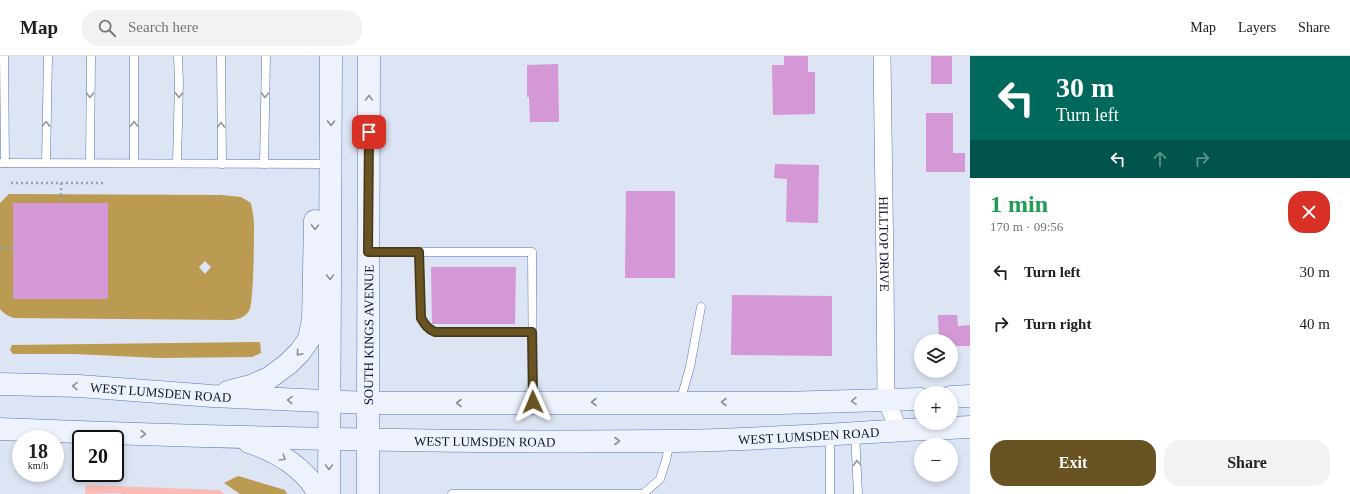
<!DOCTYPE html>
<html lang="en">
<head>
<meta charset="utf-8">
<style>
	:root { --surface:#fff; --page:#f2f2f2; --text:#202124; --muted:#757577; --line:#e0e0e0; --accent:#695323 }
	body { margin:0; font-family:Georgia,serif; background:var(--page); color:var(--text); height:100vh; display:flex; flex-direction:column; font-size:15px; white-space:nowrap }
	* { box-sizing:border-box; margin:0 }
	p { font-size:13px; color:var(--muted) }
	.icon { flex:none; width:22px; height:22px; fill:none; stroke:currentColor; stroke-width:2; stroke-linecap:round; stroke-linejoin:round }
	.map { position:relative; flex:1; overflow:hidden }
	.drawer { display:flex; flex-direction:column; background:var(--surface); width:380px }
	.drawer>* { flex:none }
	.hud { background:#00695c; color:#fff; overflow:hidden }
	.fabs { position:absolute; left:914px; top:278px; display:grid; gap:8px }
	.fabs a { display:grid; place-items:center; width:44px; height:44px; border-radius:50%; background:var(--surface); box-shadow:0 2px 6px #0003; font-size:20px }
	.speed { position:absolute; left:12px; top:374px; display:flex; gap:8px; font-size:20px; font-weight:700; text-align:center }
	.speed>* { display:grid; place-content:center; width:52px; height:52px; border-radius:50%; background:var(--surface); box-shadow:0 2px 6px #0003; line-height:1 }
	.speed small { font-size:10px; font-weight:400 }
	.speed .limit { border:2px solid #111; border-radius:6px; background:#fff; color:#111 }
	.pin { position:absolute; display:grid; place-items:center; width:34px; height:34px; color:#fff; margin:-17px; border-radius:8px; box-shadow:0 2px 6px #0006 }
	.me { position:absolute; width:44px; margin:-22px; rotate:359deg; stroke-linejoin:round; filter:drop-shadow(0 0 3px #0008) }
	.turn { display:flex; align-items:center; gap:14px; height:84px; padding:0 20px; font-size:18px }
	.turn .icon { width:52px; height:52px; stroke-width:2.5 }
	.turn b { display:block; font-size:28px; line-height:34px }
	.lanes { display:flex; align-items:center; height:38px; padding:0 20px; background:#0003; justify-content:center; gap:20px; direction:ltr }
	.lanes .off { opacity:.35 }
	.round { display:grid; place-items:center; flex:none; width:42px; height:42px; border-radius:16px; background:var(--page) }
	.head { display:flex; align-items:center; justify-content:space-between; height:68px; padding:0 20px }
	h1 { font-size:24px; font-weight:700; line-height:30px; color:#1e9e55 }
	.cta { display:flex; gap:8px; margin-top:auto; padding:8px 20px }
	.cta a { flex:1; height:46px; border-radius:16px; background:var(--accent); color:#fff; font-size:16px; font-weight:700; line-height:46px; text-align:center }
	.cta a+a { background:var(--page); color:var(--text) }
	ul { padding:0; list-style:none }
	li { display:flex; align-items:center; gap:12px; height:52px; padding:0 20px }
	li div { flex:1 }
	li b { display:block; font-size:15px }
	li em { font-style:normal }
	header { display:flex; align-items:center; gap:24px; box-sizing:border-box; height:56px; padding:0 20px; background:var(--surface); border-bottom:1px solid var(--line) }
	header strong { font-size:19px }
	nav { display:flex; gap:22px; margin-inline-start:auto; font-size:14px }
	.search { width:280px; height:36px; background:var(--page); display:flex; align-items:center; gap:10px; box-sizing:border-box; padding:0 14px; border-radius:16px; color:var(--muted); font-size:15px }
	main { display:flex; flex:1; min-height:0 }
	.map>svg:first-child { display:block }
</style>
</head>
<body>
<header>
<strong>Map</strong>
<div class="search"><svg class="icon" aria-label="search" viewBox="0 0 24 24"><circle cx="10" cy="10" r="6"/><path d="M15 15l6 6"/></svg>Search here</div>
<nav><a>Map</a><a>Layers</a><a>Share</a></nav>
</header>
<main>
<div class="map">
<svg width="970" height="438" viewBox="0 0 970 438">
	<rect width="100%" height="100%" fill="#dde4f3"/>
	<path fill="#fabbb5" d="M86,429L219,434L225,438H123L119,437L85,438Z"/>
	<g fill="#bb9a51" fill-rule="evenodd">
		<path d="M9,138L221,139L241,141L251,147C252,154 254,161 254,168C254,181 254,247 249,255C245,261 239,263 233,264L14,262C8,260 4,258 0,253V147ZM108,147V243H13V148ZM205,205L211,211L205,218L199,211Z"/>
		<path d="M260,286L261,297L252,301L159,302L75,298H13L10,294L12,289Z"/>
		<path d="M238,420L285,434L287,438H240L224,427Z"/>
	</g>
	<g fill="#d398d5">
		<path d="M784,0H808V16H815V58L773,59L772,9H784Z"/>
		<rect x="931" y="0" width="21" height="28"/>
		<path d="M558,8L559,66H530L529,41H527V9Z"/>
		<path d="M926,57H953V97H965V116H926Z"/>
		<path d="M775,108L819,109L818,167L786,166L787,123L774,122Z"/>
		<path d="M626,135H675V222H625Z"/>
		<rect x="13" y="147" width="95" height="96"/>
		<path d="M431,211H516L515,268H432Z"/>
		<path d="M732,239L832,240V300L731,299Z"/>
		<path d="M938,259H957L958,270L970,269V290H951V285H939Z"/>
	</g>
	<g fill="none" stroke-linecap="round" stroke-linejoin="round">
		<g stroke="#5a77b9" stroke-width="9">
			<g id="lane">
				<path d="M4,0L5,107"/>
				<path d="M134,0V107"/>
				<path d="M221,0L222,108"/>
				<path d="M0,107L330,108"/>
				<path d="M46,107L48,0"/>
				<path d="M90,107L91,0"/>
				<path d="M177,107L179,27L178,0"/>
				<path d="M264,108L266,0"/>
				<path d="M369,196H532L533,346"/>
				<path d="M419,196L421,262C425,269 428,273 435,276H532"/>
				<path d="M680,346L690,311L701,251"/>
				<path d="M855,377L858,438"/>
				<path d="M830,379V438"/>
				<path d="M452,438H643"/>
				<path d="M643,438L660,423L666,404L670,386"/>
			</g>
		</g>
		<g stroke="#5a77b9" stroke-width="18">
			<g id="street">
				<path id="s1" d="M882,0L885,213L886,344L899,374"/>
			</g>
		</g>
		<g stroke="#5a77b9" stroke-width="23">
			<g id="secondary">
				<path id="s2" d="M0,328L79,330L212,340L368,347H782L921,343"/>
				<path d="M228,336L251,330L269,322L288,308L300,296L309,283L313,264L315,165"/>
				<path d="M951,341L970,340"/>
				<path id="s3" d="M0,373C223,382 445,387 668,385C769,384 869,375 970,371"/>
				<path d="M249,386C277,395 305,412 319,438"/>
				<path d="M329,438L331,0"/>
				<path id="s4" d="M368,438V347L369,0"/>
			</g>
		</g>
		<g stroke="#99a1b4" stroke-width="2.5" stroke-dasharray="2 3" stroke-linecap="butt">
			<path d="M11,127H106"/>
			<path d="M61,127V147"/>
			<path d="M0,192H13"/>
		</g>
		<use href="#lane" stroke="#fff" stroke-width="8"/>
		<use href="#street" stroke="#fff" stroke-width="17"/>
		<use href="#secondary" stroke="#edf2fc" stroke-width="22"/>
	</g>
	<defs><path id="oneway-chevron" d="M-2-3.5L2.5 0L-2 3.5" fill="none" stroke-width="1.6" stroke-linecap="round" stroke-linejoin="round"/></defs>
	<g stroke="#9296a2">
		<use href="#oneway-chevron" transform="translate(90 39) rotate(90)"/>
		<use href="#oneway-chevron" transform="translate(179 39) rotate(91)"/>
		<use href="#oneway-chevron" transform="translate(265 39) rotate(91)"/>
		<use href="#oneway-chevron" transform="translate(46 68) rotate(-89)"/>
		<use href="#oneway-chevron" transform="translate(134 68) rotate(-90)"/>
		<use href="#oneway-chevron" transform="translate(221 69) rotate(-91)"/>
		<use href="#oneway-chevron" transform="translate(857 407) rotate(-93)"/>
	</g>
	<g stroke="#888fa0">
		<use href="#oneway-chevron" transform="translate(369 42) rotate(-90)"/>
		<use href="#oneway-chevron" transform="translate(331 67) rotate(90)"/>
		<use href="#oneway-chevron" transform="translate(315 171) rotate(91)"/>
		<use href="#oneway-chevron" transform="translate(330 221) rotate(90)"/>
		<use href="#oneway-chevron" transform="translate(299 297) rotate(131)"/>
		<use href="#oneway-chevron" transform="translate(75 330) rotate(-178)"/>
		<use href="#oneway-chevron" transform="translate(290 344) rotate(-178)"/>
		<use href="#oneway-chevron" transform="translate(854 345) rotate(179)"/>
		<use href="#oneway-chevron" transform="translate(594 346) rotate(180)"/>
		<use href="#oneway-chevron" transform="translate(724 346) rotate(-180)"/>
		<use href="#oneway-chevron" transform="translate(459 347) rotate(180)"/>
		<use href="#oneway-chevron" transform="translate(143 378) rotate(2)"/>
		<use href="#oneway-chevron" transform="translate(617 385)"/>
		<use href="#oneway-chevron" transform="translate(283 402) rotate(31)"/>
		<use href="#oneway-chevron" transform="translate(329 411) rotate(90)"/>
	</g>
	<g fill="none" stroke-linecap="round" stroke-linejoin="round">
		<g stroke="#443617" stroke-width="10">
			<path id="route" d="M369,76L368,196H419L421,262C425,269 428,273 435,276H532L533,346"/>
		</g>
		<use href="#route" stroke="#695323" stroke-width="7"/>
	</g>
	<g text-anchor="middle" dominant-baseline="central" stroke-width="3" stroke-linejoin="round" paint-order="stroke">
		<g font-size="13" fill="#0c1630" stroke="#fff">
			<text stroke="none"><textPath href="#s1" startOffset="188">HILLTOP DRIVE</textPath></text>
			<text stroke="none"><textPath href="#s4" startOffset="159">SOUTH KINGS AVENUE</textPath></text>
			<text stroke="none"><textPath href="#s2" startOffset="161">WEST LUMSDEN ROAD</textPath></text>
			<text stroke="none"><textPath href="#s3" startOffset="809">WEST LUMSDEN ROAD</textPath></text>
			<text stroke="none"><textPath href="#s3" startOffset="485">WEST LUMSDEN ROAD</textPath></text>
		</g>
	</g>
</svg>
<div class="fabs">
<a><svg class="icon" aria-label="layers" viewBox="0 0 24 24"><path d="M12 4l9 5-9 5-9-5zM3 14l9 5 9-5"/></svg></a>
<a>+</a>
<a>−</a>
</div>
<div class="speed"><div>18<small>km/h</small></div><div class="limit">20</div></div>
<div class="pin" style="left:369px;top:76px;background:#d93025"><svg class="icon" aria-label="arrive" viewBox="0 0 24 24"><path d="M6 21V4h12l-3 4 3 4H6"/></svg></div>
<svg class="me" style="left:533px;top:346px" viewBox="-20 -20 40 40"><path d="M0-17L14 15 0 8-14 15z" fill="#695323" stroke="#fff" stroke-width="4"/></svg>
</div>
<section class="drawer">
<div class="hud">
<div class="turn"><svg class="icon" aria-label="left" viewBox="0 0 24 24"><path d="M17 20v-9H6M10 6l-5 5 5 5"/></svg><div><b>30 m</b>Turn left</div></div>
<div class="lanes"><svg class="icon" aria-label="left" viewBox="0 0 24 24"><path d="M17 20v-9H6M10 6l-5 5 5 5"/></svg><svg class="icon off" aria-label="ahead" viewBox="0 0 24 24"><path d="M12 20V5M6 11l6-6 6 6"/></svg><svg class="icon off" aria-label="right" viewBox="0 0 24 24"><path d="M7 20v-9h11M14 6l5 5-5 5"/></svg></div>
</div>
<div class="head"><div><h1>1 min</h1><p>170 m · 09:56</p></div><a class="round" style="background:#d93025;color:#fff"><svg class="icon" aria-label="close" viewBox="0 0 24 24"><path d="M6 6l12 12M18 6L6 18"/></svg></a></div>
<ul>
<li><svg class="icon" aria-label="left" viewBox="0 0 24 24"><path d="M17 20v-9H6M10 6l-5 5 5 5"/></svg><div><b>Turn left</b></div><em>30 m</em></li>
<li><svg class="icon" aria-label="right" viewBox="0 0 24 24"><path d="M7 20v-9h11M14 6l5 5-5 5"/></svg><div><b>Turn right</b></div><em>40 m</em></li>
</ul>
<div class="cta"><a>Exit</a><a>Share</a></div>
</section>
</main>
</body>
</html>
